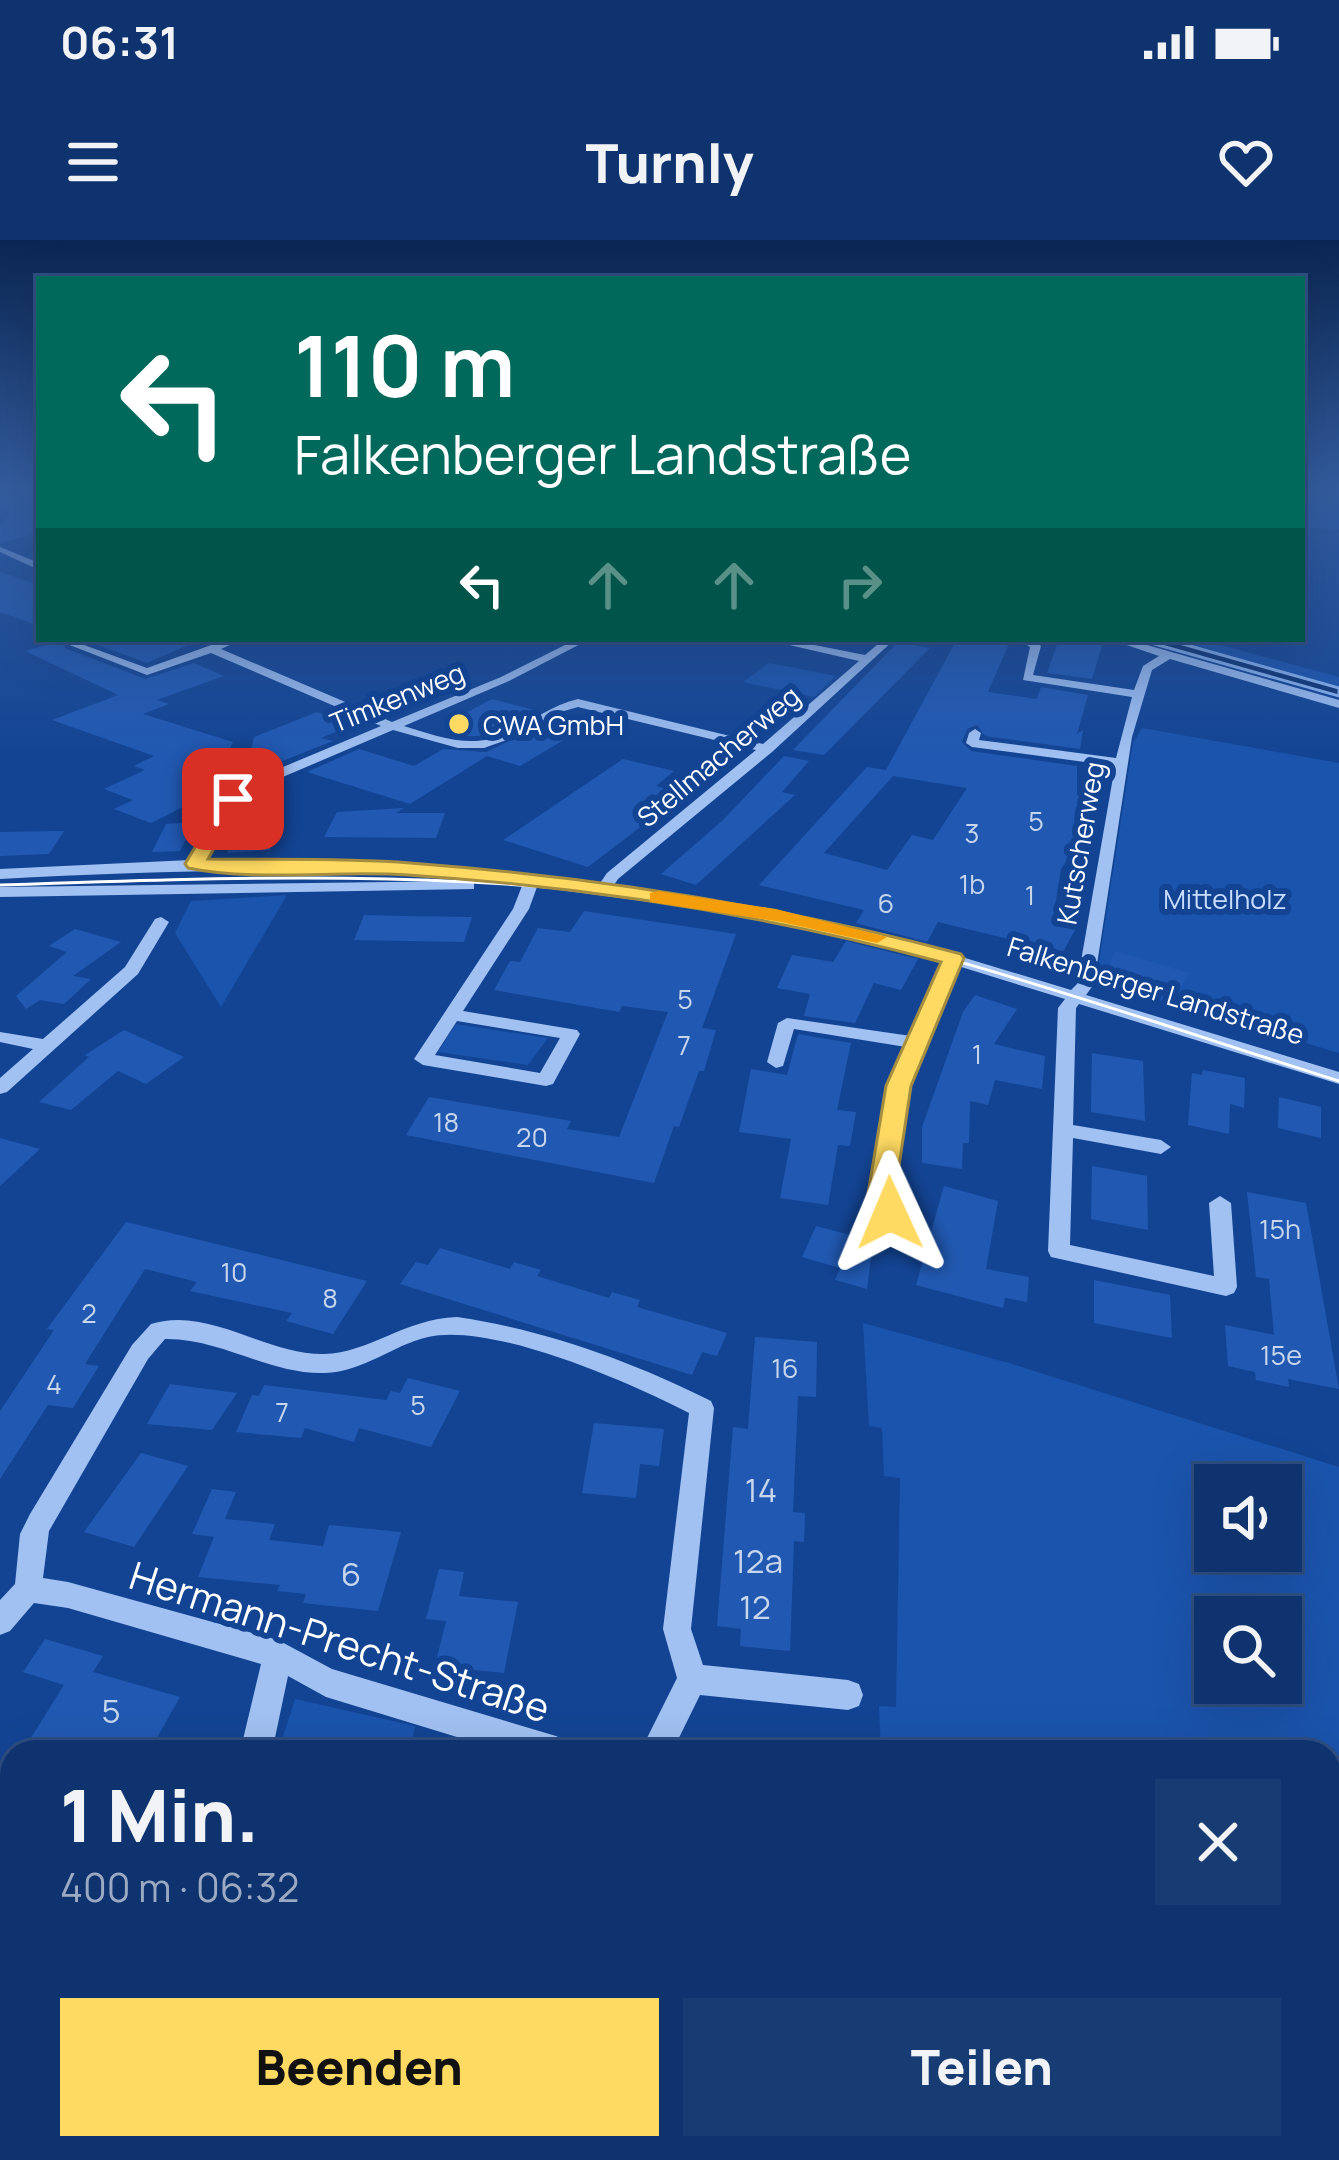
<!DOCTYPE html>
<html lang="de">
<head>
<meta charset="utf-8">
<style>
	:root { --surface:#0e336e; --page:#173b73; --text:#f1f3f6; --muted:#9baac2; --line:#2e4e81; --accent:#ffda62 }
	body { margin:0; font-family:Manrope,sans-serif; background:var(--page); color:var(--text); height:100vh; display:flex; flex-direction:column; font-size:45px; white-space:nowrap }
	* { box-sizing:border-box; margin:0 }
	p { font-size:39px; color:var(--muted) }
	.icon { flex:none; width:66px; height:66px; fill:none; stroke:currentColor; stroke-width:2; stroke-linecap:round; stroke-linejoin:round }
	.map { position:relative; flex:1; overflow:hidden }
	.panel { position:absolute; left:0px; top:1500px; width:1341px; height:420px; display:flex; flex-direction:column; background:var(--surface); border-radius:36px 36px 0 0; box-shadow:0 12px 48px #0002,0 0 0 3px var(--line) }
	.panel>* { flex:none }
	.top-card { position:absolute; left:36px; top:36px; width:1269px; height:366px; border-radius:0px; box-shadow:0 12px 48px #0002,0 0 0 3px var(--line); background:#00695c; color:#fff; overflow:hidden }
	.fabs { position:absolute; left:1194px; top:1224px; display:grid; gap:24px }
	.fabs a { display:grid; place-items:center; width:108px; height:108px; border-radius:0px; background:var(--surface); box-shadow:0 12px 48px #0002,0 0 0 3px var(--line); font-size:60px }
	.pin { position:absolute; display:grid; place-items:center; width:102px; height:102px; color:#fff; margin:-51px; border-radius:24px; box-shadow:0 6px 18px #0006 }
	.me { position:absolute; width:132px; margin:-66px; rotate:359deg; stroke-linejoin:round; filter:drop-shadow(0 0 9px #0008) }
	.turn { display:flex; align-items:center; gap:42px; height:252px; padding:0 60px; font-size:54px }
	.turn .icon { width:156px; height:156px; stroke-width:2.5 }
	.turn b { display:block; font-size:84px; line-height:102px }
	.lanes { display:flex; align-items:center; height:114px; padding:0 60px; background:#0003; justify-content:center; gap:60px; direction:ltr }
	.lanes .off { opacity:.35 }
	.round { display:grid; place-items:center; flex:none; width:126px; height:126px; border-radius:0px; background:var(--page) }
	.overview { display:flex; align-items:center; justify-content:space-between; height:204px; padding:0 60px }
	h1 { font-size:72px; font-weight:800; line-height:90px }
	.primary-button { display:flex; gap:24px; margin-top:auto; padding:24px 60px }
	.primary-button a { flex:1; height:138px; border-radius:0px; background:var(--accent); color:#111; font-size:48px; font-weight:800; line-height:138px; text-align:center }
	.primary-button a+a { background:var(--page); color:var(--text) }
	.status { display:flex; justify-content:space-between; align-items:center; height:84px; padding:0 60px; background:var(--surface); direction:ltr }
	.status svg { height:33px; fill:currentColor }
	header { display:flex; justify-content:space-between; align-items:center; height:156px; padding:0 60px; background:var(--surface); font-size:54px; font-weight:800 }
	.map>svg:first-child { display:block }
</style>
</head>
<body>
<div class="status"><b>06:31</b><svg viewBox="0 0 49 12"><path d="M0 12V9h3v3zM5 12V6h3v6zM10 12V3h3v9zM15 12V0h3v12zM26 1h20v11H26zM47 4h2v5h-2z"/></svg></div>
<header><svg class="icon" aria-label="menu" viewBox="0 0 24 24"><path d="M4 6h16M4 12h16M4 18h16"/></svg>Turnly<svg class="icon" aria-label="heart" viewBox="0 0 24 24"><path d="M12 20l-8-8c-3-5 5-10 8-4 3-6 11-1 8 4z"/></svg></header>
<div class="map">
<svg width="1339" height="1920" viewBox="0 0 1339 1920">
	<rect width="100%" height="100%" fill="#134493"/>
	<g fill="#1b54ad" fill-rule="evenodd">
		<path d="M1302,248H1339V290L1302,287Z"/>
		<path d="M1165,399H1198L1339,437V448Z"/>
		<path d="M769,423L836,436L814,457L743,442Z"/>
		<path d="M1142,488L1339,523V813L1096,741L1133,503Z"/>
		<path d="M287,655L221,767L175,693L191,661Z"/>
		<path d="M456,784L548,798L528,825L438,812Z"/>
		<path d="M863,1083L1012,1124L1339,1227V1920H1311L1298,1914L1297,1920H1133L1115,1908H1329V1512H881L879,1466L896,1467L900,1238L884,1236L882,1188L869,1186ZM1215,1245H1281V1311H1215ZM1215,1377H1281V1443H1215Z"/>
		<path d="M295,1459L415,1486L410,1512H278Z"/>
		<path d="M895,1908H1080L1077,1920H895Z"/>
	</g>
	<path fill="#0c316f" stroke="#92bbf5" stroke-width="3" d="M1137,399H1165L1339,448V456Z"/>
	<g fill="#2159b2" fill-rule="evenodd">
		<path d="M39,248V293L0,303V287L10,272L0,269V258Z"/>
		<path d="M0,332L39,345V386L0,372Z"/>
		<path d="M69,399L63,402L65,408L145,439L194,423L224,436L157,460L169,464L143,474L233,502L207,555L151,583L114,569L133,560L104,549L145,530L134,526L154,516L52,480L118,455L25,411Z"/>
		<path d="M81,399H193V403L147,423Z"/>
		<path d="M957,399H1011L988,452L1037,459L1041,447L1088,455L1077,494L1083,490L1080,509L985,496L977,485L967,489L962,502L971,511L1077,526V555L1083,556L1076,605L1061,629L1052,684L1075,690L1063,712L938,682L927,702L856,683L864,670L759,645L867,527L886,530ZM893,536L967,548L933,600L912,595L887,630L824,613Z"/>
		<path d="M1059,399H1104L1092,439L1047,433Z"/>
		<path d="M898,402L930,408L824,515L793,510Z"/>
		<path d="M492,459L538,471L479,496H464L472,491L445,484Z"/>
		<path d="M317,472L351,485L321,498L333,501L245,536L254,497Z"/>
		<path d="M560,477L589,485L520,526L487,516L410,564L307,532L359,509L414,526L443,509L486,512Z"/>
		<path d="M784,516L809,521L782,552L795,555L696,645L661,634L723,580Z"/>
		<path d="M623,519L674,531L656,546L677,552L670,557L677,559L588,627L503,600Z"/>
		<path d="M404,568L396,573H445L436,598L324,597L337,572Z"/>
		<path d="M276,577L270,610L227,613L235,580Z"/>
		<path d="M194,582L180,611L152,612L166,584Z"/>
		<path d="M64,591L49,614L0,616V592Z"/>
		<path d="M584,671L736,694L702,788L716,790L704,831H699L679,887L674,886L654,943L406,895L429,857L571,881L567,889L619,897L668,772L622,766L619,772L494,750L510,721L520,722L538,688L570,692Z"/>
		<path d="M364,675L403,676L472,677L464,702L354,700Z"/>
		<path d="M75,689L121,702L73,736L91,739L64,764L40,760L26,769L16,756L67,712L49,706Z"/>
		<path d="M846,701L918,719L901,750L874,743L855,783L804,776L810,754L777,748L792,715L833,722Z"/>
		<path d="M1115,711L1189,733L1172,764L1136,753L1139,748L1103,738Z"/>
		<path d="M975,755L1017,769L994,804L1045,816L1042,849L995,840L988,865L970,861L969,903H963L962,929L922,923V887L963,772Z"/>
		<path d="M124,790L184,817L146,844L118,831L71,870L39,862L89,817L85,815Z"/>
		<path d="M798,794L851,803L837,870L856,872L850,906L838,905L828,965L780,958L791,899L739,892L751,829L787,835Z"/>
		<path d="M1092,813L1143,821L1145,881L1091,872Z"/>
		<path d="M1203,830L1245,838L1244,868L1230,864L1229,894L1188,885L1192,833L1202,835Z"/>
		<path d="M1279,857L1321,867V898L1278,888Z"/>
		<path d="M0,898L40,909L0,946Z"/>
		<path d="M1092,926L1147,936L1148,990L1091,979Z"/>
		<path d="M944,946L998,961L986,1029L1029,1037L1027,1062L1005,1058L1003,1068L916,1045Z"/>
		<path d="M1247,952L1306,963L1339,1149L1288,1139L1289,1147L1256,1140L1255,1132L1228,1126L1225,1085L1274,1095L1269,1039L1256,1037Z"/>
		<path d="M126,982L367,1041L333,1094L286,1081L292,1073L190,1051L197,1042L145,1029L85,1124L99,1126L73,1168L48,1165L0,1239V1171L54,1090L47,1089Z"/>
		<path d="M816,986L873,1001L867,1049L835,1040L840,1028L802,1017Z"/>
		<path d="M440,1008L510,1029L514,1022L541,1030L537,1036L609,1058L612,1052L640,1060L637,1067L727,1093L717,1116L702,1112L692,1135L400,1044L416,1022L428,1025Z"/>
		<path d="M1094,1040L1170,1055L1172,1098L1094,1083Z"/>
		<path d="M755,1097L817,1102L816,1157L798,1156L793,1272L805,1273L804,1302L794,1301L790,1411L740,1406L741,1389L717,1386L733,1187L748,1189Z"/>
		<path d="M408,1138L460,1151L431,1207L359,1188L354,1202L305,1188L301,1198L236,1192L252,1155L259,1156L264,1145L386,1160L391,1151L400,1153Z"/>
		<path d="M170,1144L237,1153L212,1190L147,1184Z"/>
		<path d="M594,1183L664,1189L659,1226L640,1224L636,1258L582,1253Z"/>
		<path d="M141,1213L188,1226L134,1307L84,1292Z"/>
		<path d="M212,1249L236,1252L225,1279L275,1284L269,1300L323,1306L329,1285L401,1292L378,1371L303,1363L306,1354L277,1351L280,1345L198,1337L214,1297L192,1294Z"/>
		<path d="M439,1329L464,1332L459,1356L518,1362L504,1433L435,1426L446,1381L426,1379Z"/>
		<path d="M45,1399L103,1416L93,1432L180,1457L149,1512H22L64,1445L23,1432Z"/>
	</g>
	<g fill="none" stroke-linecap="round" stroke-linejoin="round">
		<g fill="#a1c1f2" fill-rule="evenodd">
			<path d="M0,307L39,323V330L0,312Z"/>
			<path d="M228,399H243L221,409L392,482L501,437L577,399H590L509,441L404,486C430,494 462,506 490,499C521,490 545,467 578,459L763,504L859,421L763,399H784L865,415L884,399H895L772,512L618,639L612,648L728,662L886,694L1071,750L1077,744L1115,526L972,507L966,503L969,493L975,489L981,493L979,500L1116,518L1132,457L1023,440L1030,407L1018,399H1031L1041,406L1033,435L1134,450L1143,426L1159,416L1109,399H1126L1339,460V468L1170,419L1152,430L1132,497L1094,744L1086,755L1339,832V844L1079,764L1076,768L1073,885L1161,900L1171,907L1161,914L1073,898L1070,1005L1214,1036L1209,963L1220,956L1231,963L1237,1047L1234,1053L1226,1056L1051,1017L1048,1011L1058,768L1065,759L958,726L908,846L891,959L901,973L890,981L882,978L870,960L890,846L906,807L794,789L783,826L776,828L767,822L778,783L787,778L911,796L943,722C810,681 674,665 537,647L529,669L463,771L577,790L580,794L553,844L546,846L423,825L414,819L513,669L522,646C348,624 175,630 0,639V629L190,620L215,571L240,545L381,486L211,413L147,435L67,404L76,402L147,428ZM578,467L756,510L607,633L598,646L474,630L359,622L205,620L228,573L250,551L393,490L458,508H484L512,498L557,473ZM457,781L560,798L540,833L435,815Z"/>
			<path d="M469,641L474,643V649L0,657V647Z"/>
			<path d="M161,677L169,682L138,734L7,852L0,854V838L33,809L0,802V792L43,799L125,727L155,679Z"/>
			<path d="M457,1077C545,1090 631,1121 711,1161L714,1168L691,1389L703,1425L848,1440L859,1444L863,1455L859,1466L848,1470L700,1455L672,1512H640L677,1438L663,1389L689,1173C631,1143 492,1082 428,1097C393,1105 363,1132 325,1133C270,1135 221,1098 165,1099L148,1119L49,1291L43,1338L68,1342L278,1400L332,1429L556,1496L567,1501L572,1512H506L326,1457L288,1436L272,1512H240L261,1424L68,1368L34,1363L10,1391L0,1395V1360L15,1344L20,1294L30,1274L132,1105L151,1084C209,1066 266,1115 324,1114C369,1113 404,1079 457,1077Z"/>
			<path d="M610,1908H648L645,1920H607Z"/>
		</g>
		<path stroke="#fff" stroke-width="3" d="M0,645C230,637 462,629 690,663C913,695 1125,774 1339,841"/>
	</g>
	<linearGradient id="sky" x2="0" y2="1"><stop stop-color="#0a2551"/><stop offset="0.48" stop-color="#335c9e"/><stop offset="1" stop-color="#335c9e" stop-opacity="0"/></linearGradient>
	<rect width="1339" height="516" fill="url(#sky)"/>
	<path fill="#ffda62" stroke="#a68e40" stroke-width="3" d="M233,554L242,559L208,619C275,620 343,618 410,623C595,637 781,666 961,714L964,718L911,846L894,959L904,973L900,980H880L867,960L886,846L941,722C768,675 587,647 408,635C338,630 256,642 188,628L185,624L224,559Z"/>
	<path fill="#f59e0b" d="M658,651L776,669L887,697L877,703L776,681L650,662V653Z"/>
	<circle fill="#ffda62" stroke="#134493" stroke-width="4.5" cx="459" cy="484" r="12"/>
	<g text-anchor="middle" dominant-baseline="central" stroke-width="12" stroke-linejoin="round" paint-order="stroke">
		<g font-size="27" fill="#fff" stroke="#134493">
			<text transform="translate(397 457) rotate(-22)">Timkenweg</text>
			<text transform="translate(718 516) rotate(-40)">Stellmacherweg</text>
			<text transform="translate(1080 603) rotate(-80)">Kutscherweg</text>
			<text transform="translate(1156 750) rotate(17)">Falkenberger Landstraße</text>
		</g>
		<g font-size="27" fill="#fff" stroke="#134493" text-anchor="start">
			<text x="483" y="484">CWA GmbH</text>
		</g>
		<g font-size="27" fill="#c8d6ec">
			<text x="1036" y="580">5</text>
			<text x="972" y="592">3</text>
			<text x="972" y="643">1b</text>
			<text x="1030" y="654">1</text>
			<text x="886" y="662">6</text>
			<text x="685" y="758">5</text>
			<text x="684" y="804">7</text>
			<text x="977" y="813">1</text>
			<text x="446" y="881">18</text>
			<text x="532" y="896">20</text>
			<text x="1280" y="988">15h</text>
			<text x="234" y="1031">10</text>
			<text x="330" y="1057">8</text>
			<text x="89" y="1072">2</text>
			<text x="1281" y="1114">15e</text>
			<text x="785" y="1127">16</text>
			<text x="54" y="1143">4</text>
			<text x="418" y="1164">5</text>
			<text x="282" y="1171">7</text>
		</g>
		<g font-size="27" fill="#c8ddfd" stroke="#134493">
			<text x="1225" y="658">Mittelholz</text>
		</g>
		<g font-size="33" fill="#c8d6ec">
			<text x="761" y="1249">14</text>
			<text x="758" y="1320">12a</text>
			<text x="351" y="1333">6</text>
			<text x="755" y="1366">12</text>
			<text x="111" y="1470">5</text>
		</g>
		<g font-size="39" fill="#fff" stroke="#134493">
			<text transform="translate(340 1401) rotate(18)">Hermann-Precht-Straße</text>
		</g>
	</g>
</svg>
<div class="fabs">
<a><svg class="icon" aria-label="sound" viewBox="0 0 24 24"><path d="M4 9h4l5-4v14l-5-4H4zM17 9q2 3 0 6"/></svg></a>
<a><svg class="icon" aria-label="search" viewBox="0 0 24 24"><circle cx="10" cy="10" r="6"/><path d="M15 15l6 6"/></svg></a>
</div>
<div class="pin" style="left:233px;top:559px;background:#d93025"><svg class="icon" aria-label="arrive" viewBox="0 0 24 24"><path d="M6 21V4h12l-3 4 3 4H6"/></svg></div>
<svg class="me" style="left:890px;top:973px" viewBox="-20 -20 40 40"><path d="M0-17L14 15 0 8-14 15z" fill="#ffda62" stroke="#fff" stroke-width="4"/></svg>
<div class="top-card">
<div class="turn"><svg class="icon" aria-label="left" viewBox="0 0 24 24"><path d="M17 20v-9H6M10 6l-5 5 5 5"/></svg><div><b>110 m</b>Falkenberger Landstraße</div></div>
<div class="lanes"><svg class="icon" aria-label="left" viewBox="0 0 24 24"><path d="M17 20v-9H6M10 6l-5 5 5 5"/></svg><svg class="icon off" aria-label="ahead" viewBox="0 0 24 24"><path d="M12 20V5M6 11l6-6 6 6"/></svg><svg class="icon off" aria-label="ahead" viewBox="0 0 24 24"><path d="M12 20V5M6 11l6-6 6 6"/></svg><svg class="icon off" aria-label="right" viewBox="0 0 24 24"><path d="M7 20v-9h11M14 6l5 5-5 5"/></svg></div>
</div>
<section class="panel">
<div class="overview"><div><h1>1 Min.</h1><p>400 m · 06:32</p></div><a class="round"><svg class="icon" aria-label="close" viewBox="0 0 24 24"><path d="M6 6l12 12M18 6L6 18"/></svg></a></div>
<div class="primary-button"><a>Beenden</a><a>Teilen</a></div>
</section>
</div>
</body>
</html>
